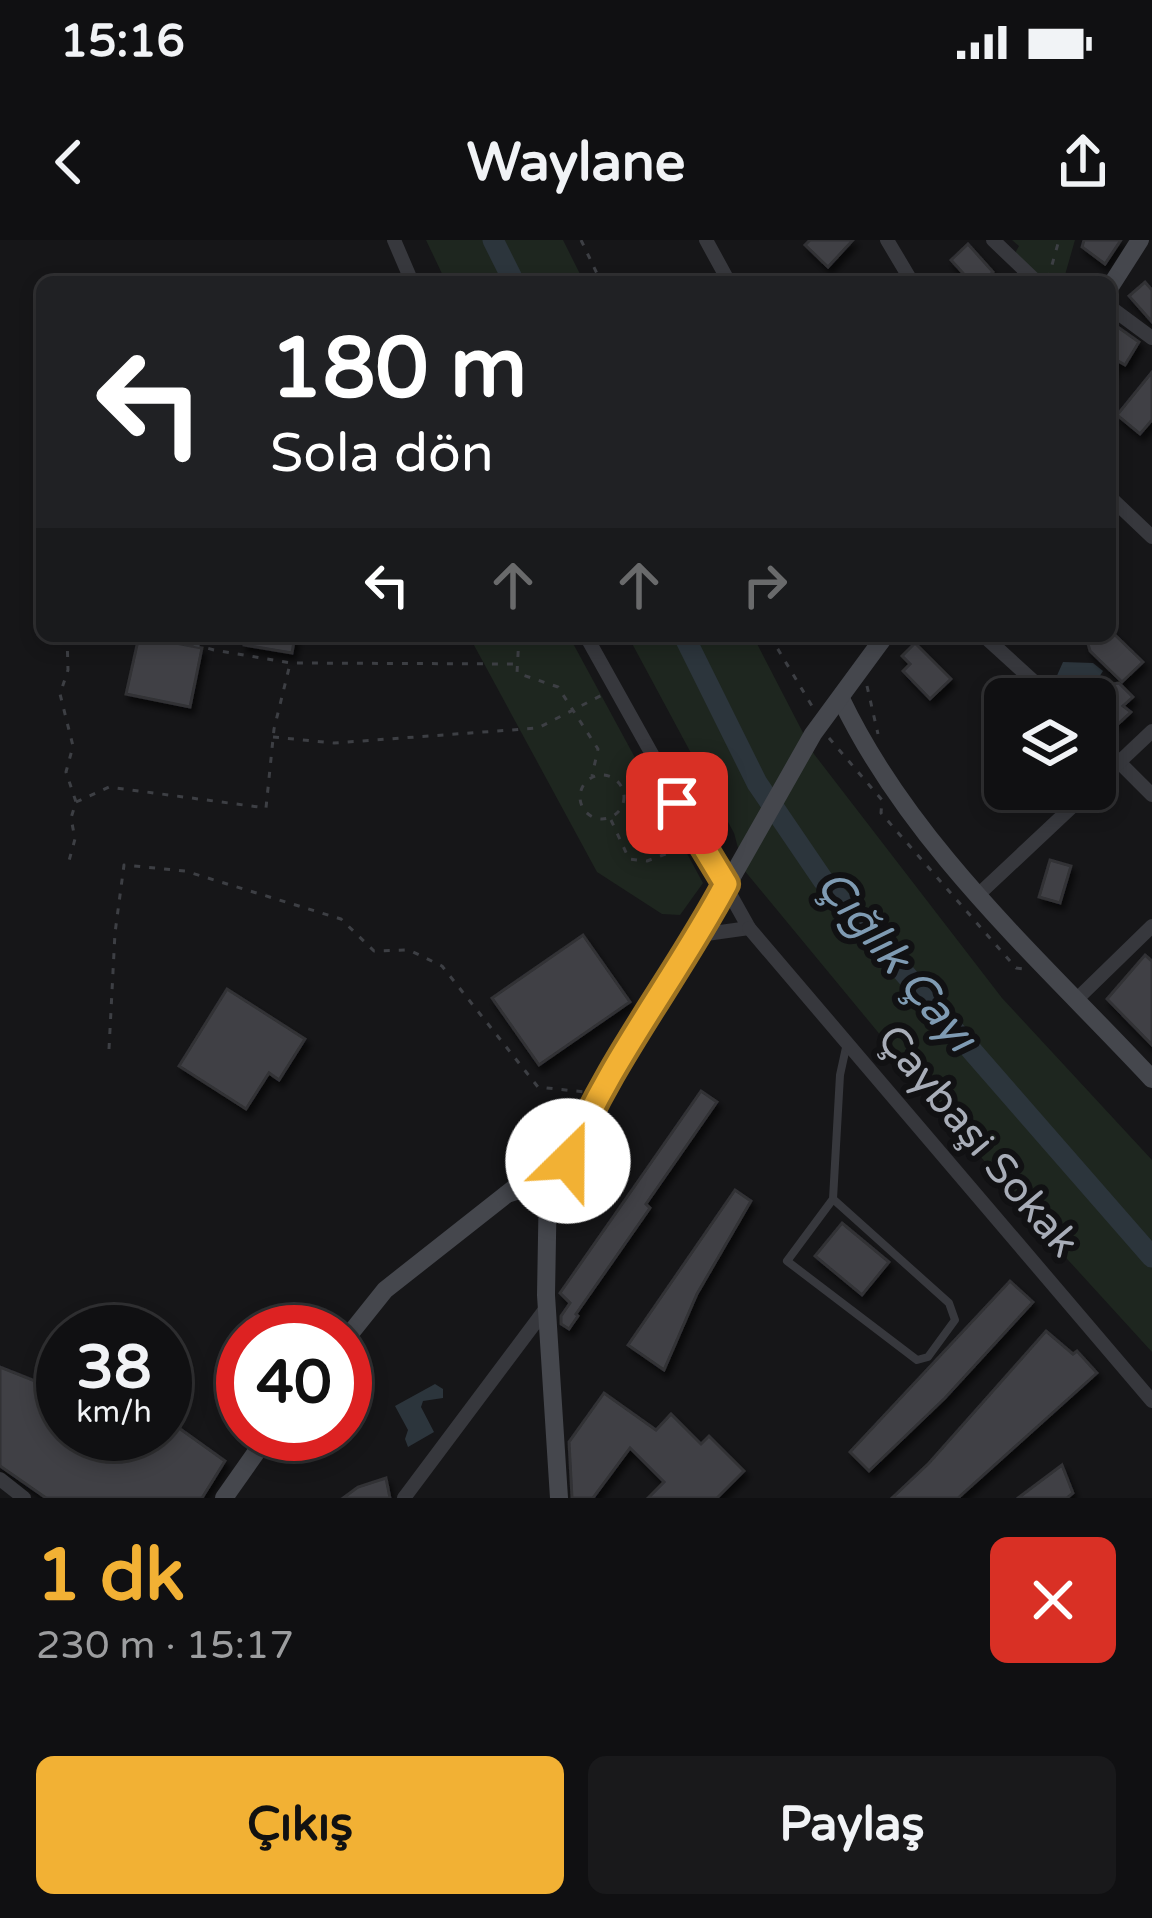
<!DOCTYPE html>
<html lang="tr">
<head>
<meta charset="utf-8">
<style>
	:root { --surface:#101012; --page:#19191b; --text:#f1f3f6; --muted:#9c9d9f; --line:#303032; --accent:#f2b134 }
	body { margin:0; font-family:"Varela Round",sans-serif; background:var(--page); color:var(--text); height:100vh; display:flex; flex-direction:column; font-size:45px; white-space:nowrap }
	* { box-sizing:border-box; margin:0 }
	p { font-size:39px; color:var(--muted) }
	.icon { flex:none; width:66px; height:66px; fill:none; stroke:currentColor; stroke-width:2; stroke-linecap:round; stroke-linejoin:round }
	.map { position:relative; height:1258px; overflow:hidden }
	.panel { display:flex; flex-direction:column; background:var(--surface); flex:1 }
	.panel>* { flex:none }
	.hud { position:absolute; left:36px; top:36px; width:1080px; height:366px; border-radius:18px; box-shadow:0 6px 18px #0003,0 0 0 3px var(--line); background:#202124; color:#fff; overflow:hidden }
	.buttons { position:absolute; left:984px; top:438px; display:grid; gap:24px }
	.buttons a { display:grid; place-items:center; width:132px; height:132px; border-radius:18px; background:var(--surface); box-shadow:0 6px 18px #0003,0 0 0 3px var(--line); font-size:60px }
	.speed { position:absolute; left:36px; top:1065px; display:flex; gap:24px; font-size:60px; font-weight:700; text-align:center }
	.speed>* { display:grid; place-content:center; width:156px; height:156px; border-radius:50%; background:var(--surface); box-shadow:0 6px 18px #0003,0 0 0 3px var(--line); line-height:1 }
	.speed small { font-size:30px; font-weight:400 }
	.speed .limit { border:18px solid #d22; background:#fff; color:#111 }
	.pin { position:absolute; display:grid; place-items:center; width:102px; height:102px; color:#fff; margin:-51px; border-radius:24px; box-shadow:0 6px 18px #0006 }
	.me { position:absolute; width:132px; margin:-66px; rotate:23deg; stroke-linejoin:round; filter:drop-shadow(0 0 9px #0008) }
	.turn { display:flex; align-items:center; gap:42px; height:252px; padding:0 36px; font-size:54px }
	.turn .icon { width:156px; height:156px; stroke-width:2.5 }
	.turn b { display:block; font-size:84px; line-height:102px }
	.lanes { display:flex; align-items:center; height:114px; padding:0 36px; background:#0003; justify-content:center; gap:60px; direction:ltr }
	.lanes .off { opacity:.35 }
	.round { display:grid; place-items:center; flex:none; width:126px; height:126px; border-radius:18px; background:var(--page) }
	.overview { display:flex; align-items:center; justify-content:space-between; height:204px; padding:0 36px }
	h1 { font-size:72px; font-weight:700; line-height:90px; color:var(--accent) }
	.primary-button { display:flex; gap:24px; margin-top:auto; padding:24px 36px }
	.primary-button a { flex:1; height:138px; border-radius:18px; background:var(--accent); color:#111; font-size:48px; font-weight:700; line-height:138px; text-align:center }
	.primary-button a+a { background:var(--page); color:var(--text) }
	.status { display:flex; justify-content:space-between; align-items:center; height:84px; padding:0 60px; background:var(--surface); direction:ltr }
	.status svg { height:33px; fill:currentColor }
	header { display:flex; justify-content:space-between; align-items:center; height:156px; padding:0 36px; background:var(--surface); font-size:54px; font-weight:700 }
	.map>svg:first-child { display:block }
</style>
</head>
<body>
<div class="status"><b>15:16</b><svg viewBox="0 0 49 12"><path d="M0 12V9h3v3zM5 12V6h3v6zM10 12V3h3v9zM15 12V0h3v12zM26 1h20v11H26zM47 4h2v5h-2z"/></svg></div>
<header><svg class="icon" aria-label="back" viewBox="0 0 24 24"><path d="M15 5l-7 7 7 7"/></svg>Waylane<svg class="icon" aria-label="share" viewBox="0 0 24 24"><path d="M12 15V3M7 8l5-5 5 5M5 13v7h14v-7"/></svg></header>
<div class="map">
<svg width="1152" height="1258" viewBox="0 0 1152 1258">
	<defs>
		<filter id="shadow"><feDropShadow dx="3.5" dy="6" stdDeviation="3" flood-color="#0009"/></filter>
	</defs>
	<rect width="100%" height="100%" fill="#161618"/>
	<g fill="#1e261f">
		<path d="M426,0H563L584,42H446Z"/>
		<path d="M1012,0H1075L1063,42H1046L1015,13L1019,6Z"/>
		<path d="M469,396H569L703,643L680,675L662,674L597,632Z"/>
		<path d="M628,396H753L814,514L1002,758L1152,920V1112L1048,998L744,630L734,593Z"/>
	</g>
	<g fill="#2c353c">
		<path d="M1063,422L1093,423L1103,431L1094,445L1085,442L1075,451L1063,450L1055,440Z"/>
		<path d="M435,1144L443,1149V1158L423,1161L421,1167L434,1192L408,1207L405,1199L408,1190L395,1166Z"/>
	</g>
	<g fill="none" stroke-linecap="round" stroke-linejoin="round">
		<g stroke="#2c353c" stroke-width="21">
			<path d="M493,0L514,42"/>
			<path d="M684,396L757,543L823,640L1152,1017"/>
		</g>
	</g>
	<g fill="#404145" stroke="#303034" stroke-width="3" filter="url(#shadow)">
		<path d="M810,0H853L828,27L805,5Z"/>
		<path d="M1084,0H1121L1105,24L1082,7Z"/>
		<path d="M968,4L993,32L982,42H971L951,20Z"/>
		<path d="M1145,42L1152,50V82L1129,56Z"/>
		<path d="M1115,85L1139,102L1125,125L1118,121L1110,135V93Z"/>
		<path d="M1152,132V180L1140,194L1117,175Z"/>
		<path d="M1110,390L1143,422L1122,442L1090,411L1088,404L1096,396H1110Z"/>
		<path d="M139,396L202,408L190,467L126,454Z"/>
		<path d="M245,396H295L292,413L244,405Z"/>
		<path d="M915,403L951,439L930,459L903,431L910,424L902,416Z"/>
		<path d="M1119,443L1133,457L1123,466L1131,472L1118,484L1100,471L1095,474V454L1104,445Z"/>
		<path d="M1050,620L1071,626L1060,663L1039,657Z"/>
		<path d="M583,695L630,762L539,825L492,758Z"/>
		<path d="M1145,715L1152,721V805L1107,759Z"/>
		<path d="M227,749L305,799L279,840L269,833L246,869L179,826Z"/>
		<path d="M701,851L717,862L646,964L650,968L576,1074L578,1076L569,1089L561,1084V1076L570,1063L560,1053Z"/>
		<path d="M735,950L751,961L697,1054L664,1130L628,1105Z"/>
		<path d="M842,983L889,1022L862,1055L815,1016Z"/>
		<path d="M1010,1041L1033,1062L945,1158L869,1231L850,1212Z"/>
		<path d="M1046,1091L1073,1114L1077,1111L1097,1133L958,1258H892L929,1223Z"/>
		<path d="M63,1106V1194H165V1178L225,1221L202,1258H46L0,1226V1127L35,1141Z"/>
		<path d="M604,1153L656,1190L671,1174L701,1204L709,1196L744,1231L717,1258H648L664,1242L630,1208L593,1258H572L569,1202Z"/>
		<path d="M1062,1225L1073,1253L1067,1258H1018Z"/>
		<path d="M386,1238L390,1258H343L358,1247Z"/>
	</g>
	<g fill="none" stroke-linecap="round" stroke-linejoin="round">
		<g stroke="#3d3f44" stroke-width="3" stroke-dasharray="6 9" stroke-linecap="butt">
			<path d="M581,0L601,42"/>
			<path d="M1048,39L1059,0"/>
			<path d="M67,396L68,430L60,454L73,506L66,532L76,562L71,578L75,599L67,628"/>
			<path d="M165,396L214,410L291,423L517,424"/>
			<path d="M519,396L517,433L558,447L598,509L592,536"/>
			<path d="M770,396L815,471"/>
			<path d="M867,446L878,494"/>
			<path d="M273,497L334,503L538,488L604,454"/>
			<path d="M829,498L882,560L881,573L1016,728L1025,729"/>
			<circle cx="602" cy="557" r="22"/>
			<path d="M76,562L109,547L266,568L274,489L290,424"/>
			<path d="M611,580L629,619L647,621L687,606"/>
			<path d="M109,809L115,693L124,625L185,631L341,679L374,711L409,710L442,726L538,847L585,852"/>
		</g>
		<path stroke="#37383d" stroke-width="8" d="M833,959L949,1063L955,1080L928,1117L917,1120L787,1021L833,959L840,835L847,803"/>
		<g stroke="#37383d" stroke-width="14">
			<path d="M394,0L412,42"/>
			<path d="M706,0L729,42"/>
			<path d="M887,0L912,42"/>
			<path d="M993,0L1037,42"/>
			<path d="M1110,67L1152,98"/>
			<path d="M1110,257L1152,297"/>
			<path d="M586,396L749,688L699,695"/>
			<path d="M984,396L1053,459"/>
			<path d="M1095,498L1152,555"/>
			<path d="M1095,545L1152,491"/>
			<path d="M978,655L1091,549"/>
			<path d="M749,688L1152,1161"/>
			<path d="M1077,759L1152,686"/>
			<path d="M0,1239L24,1258"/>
			<path d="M404,1258L547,1067"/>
		</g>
		<g stroke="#45474d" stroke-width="18">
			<path d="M1110,47L1140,0"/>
			<path d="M841,459C912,607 1041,720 1152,839"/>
			<path d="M541,927L548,941L546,1055L559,1258"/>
			<path d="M507,954L548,941L568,921L598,853L699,695L813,494L885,396"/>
			<path d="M345,1100L385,1050L541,927L575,888"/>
			<path d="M224,1258L269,1194"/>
		</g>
	</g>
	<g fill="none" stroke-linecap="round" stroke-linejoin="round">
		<g stroke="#9d7322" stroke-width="30">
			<path id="route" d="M568,921C608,822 676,738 726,644L677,563"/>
		</g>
		<use href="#route" stroke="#f2b134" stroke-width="21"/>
	</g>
	<g text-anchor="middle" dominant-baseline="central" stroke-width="12" stroke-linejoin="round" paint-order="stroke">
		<g font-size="42" fill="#a8adb8" stroke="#111113">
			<text transform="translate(978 901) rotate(50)">Çaybaşi Sokak</text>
		</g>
		<g font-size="45" font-style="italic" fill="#7f9bb3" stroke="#111113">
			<text transform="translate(896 721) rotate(50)">Çığlık Çayı</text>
		</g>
	</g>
</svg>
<div class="buttons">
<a><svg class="icon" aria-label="layers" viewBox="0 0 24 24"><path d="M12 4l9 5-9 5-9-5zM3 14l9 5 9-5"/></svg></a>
</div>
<div class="speed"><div>38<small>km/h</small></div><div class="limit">40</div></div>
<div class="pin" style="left:677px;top:563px;background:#d93025"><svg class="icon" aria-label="arrive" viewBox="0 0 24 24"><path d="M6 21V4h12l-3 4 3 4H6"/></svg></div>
<svg class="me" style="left:568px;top:921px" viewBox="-20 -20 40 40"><circle r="19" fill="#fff"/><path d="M0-13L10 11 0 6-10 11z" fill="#f2b134"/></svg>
<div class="hud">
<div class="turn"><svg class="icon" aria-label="left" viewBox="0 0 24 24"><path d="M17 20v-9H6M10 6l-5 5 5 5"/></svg><div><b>180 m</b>Sola dön</div></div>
<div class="lanes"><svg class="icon" aria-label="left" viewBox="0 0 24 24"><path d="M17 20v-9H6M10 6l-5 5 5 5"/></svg><svg class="icon off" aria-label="ahead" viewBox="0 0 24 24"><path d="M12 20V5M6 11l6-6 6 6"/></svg><svg class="icon off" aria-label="ahead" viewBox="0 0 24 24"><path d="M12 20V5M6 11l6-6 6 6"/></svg><svg class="icon off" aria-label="right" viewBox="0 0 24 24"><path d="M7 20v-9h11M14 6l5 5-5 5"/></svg></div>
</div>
</div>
<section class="panel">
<div class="overview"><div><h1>1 dk</h1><p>230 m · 15:17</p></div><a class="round" style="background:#d93025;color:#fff"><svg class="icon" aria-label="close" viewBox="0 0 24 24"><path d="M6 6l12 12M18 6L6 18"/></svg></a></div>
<div class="primary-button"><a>Çıkış</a><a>Paylaş</a></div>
</section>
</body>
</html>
